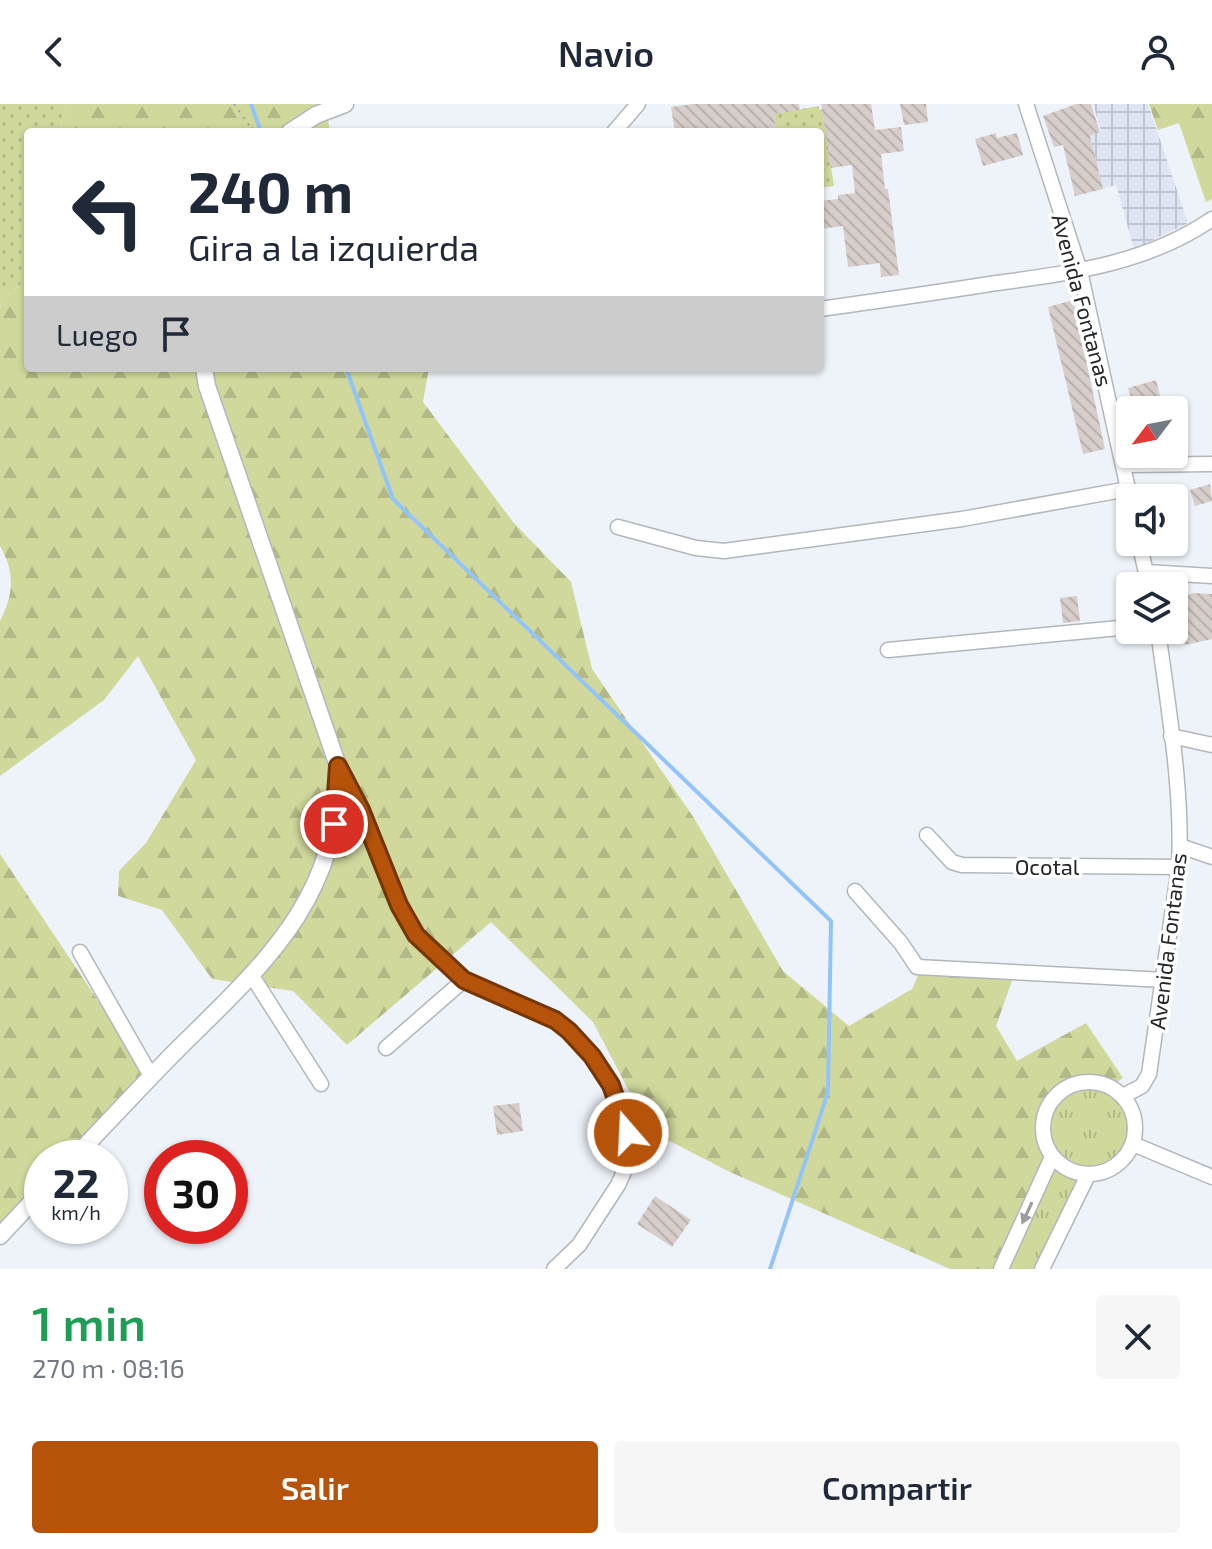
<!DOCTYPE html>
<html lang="es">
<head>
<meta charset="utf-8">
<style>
	:root { --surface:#fff; --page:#f6f6f7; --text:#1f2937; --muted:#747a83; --accent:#b45309 }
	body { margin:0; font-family:"Exo 2",sans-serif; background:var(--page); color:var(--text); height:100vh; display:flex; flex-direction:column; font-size:30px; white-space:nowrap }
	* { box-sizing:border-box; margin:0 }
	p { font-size:26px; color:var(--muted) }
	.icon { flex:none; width:44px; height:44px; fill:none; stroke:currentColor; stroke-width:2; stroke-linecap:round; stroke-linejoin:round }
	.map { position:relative; height:1165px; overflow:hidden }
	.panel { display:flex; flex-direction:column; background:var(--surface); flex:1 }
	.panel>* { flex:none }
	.hud { position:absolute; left:24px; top:24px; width:800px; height:244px; border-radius:8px; box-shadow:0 2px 6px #0004; background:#fff; color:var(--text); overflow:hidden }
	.needle { width:52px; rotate:238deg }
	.fabs { position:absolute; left:1116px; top:292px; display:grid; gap:16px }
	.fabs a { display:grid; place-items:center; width:72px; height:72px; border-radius:8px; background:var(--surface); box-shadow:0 2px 6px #0004; font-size:40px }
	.speed { position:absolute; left:24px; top:1036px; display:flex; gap:16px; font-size:40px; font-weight:700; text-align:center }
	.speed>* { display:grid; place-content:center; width:104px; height:104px; border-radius:50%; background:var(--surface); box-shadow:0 2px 6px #0004; line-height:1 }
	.speed small { font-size:20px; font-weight:400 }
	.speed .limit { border:12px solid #d22; background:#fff; color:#111 }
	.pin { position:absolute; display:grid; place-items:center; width:68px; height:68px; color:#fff; margin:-34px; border:4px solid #fff; border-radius:50%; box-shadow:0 2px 8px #0007 }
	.me { position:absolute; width:88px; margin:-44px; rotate:341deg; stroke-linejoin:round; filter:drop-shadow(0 0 6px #0008) }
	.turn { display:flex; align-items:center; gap:28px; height:168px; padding:0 32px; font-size:36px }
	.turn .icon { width:104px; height:104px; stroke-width:2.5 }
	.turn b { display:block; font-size:56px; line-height:68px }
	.then { display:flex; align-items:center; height:76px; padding:0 32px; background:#0003; gap:16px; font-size:30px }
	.round { display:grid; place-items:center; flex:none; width:84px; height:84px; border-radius:8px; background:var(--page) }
	.summary { display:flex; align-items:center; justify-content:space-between; height:136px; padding:0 32px }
	h1 { font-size:48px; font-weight:600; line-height:60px; color:#1e9e55 }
	.button { display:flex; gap:16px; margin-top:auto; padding:16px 32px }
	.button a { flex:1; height:92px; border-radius:8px; background:var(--accent); color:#fff; font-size:32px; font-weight:600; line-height:92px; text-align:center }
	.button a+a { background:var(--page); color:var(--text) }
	header { display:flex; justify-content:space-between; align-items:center; height:104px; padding:0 32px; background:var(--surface); font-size:36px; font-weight:600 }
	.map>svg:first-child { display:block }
</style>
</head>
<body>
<header><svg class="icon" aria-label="back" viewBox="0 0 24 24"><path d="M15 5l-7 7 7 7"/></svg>Navio<svg class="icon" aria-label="person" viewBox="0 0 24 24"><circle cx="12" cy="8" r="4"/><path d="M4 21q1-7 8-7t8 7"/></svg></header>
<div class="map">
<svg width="1212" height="1165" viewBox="0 0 1212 1165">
	<defs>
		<pattern id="industrial-grid" width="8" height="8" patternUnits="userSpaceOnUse" patternTransform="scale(2)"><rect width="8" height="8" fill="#dfe5f4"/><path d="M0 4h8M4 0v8" fill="none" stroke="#bfc4d1"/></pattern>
		<pattern id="grass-dots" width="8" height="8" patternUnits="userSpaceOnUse" patternTransform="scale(2)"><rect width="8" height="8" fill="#d0d89c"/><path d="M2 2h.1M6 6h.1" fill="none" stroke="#b2b986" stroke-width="1.8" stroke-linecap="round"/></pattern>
		<pattern id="forest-firs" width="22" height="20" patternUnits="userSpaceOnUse" patternTransform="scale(2)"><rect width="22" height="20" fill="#d0d89c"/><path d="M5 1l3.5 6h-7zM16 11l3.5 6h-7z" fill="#b2b986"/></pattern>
		<pattern id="park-tufts" width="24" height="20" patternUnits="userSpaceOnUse" patternTransform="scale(2)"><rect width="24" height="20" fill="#d0d89c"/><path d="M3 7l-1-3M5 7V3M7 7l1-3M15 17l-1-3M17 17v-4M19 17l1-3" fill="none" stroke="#b2b986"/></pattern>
		<pattern id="building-back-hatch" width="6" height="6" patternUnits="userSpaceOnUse" patternTransform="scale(2)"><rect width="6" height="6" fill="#d7cecb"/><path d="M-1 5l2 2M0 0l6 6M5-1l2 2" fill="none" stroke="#b8b1ae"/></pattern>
	</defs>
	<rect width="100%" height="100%" fill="#eef2f9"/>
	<path fill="url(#industrial-grid)" d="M1093,0H1148L1188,119L1134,145L1116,81L1103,85L1090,32L1101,27Z"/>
	<g fill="url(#grass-dots)">
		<path d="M0,0H67L59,28H28V175L2,194L0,204Z"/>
		<path d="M819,2V6L822,5L834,82L820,84V28H776L774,10Z"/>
	</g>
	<g fill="url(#forest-firs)">
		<path d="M67,0H332L326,3L330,28H59Z"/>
		<path d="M1149,0H1212V95L1206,98L1179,19L1158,26Z"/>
		<path d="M28,175V264H429L423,298L513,418L571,478L592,565L694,714L783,867L849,922L912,885L920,868L1014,871L996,922L1017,957L1086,919L1123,974L1112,981C1061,967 1029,1005 1051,1053L998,1165H950L730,1068L650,1027L593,918L491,818L347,941L293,887L212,875L162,806L118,792L119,767L146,739L196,656L138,552L104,596L0,672V517C14,491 15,468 0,442V204L2,194Z"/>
		<path d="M0,750L147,970L68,1054H42V1082L0,1126Z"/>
	</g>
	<path fill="url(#park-tufts)" d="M1094,979C1151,997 1144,1062 1085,1069L1039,1165H1005L1054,1055C1036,1015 1046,982 1094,979Z"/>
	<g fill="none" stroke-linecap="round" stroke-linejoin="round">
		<g stroke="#93c4f9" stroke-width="4">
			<path d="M251,0L261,28"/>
			<path d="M346,264L393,395L831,817L828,988L770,1165"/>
		</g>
	</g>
	<g fill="url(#building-back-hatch)">
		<path d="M693,0H799L800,6L774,10L776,28H675L671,3Z"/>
		<path d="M821,0H871L875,26L901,23L904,47L881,50L885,85H888L899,171L881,173L880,159L848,163L843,122L820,125V97L838,95V91L855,89L852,61L831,64Z"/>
		<path d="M900,0H926L928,18L904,21Z"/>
		<path d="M1076,0H1091L1100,28L1090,32L1103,85L1075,92L1063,41L1054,43L1043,12Z"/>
		<path d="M996,29L997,34L1017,29L1023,51L983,62L975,35Z"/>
		<path d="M1073,196L1105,345L1083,350L1048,203Z"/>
		<path d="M1156,276L1160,292L1133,300L1128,284Z"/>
		<path d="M1210,380L1212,397L1195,402L1190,386Z"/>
		<path d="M1195,489L1212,490V535L1185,541L1174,494Z"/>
		<path d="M1077,492L1080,517L1063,519L1060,494Z"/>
		<path d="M519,999L523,1027L497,1031L493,1002Z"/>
		<path d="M655,1092L691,1116L672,1143L637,1120Z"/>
	</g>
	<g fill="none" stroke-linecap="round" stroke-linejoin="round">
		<g stroke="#b2b6bd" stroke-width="17">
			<g id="minor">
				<path d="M1026,0L1080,167L1130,394"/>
				<path d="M614,28L638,0"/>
				<path d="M820,205C877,197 934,189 990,180C1068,169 1145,161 1212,115"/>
				<path d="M1124,361L1212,360"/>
				<path d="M618,423L696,444L724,447L962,415L1128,385"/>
				<path d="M1139,438L1149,482"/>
				<path d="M1146,468L1212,472"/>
				<path d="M888,546L1130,523"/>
				<path d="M1171,632L1212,641"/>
				<path d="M338,662L361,706L399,801L416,831L464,876L555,916L569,927L592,952L618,996L631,1045L628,1059L618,1081L579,1141L554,1165"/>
				<path d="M927,731L952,758L962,761L1179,763"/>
				<path d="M1180,742L1212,753"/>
				<path d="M855,787L901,839L917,863L1164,876"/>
				<path d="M80,848L151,972"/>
				<path d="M252,872L321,980"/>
				<path d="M386,944L464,876"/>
				<circle cx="1089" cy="1024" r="46"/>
				<path d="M1123,992L1142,982L1149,970L1179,763C1183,685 1168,604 1158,526"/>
				<path d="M1133,1040L1212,1073"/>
				<path d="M1001,1165L1052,1053"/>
				<path d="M1042,1165L1088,1071"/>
			</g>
		</g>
		<g stroke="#b2b6bd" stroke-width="19">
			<g id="major">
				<path d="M290,28L316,11L345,0"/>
				<path d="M74,1054C109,1017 143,980 179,944C265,859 341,793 338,662L207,282L204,264"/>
				<path d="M0,1132L42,1087"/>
			</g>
		</g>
		<path stroke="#9b9ea4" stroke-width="2" stroke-dasharray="2 6" stroke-linecap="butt" d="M234,0L254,28"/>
		<use href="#minor" stroke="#fff" stroke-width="14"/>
		<use href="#major" stroke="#fff" stroke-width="16"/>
	</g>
	<defs><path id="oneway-solid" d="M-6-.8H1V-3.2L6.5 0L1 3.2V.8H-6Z" transform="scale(2)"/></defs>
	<use fill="#9d9d9f" href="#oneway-solid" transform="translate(1027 1109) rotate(115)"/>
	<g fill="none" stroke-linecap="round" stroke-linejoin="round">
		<g stroke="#753606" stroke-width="20">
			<path id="route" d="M334,720L338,662L361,706L399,801L416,831L464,876L555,916L569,927L592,952L611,981L628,1029"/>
		</g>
		<use href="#route" stroke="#b45309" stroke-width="14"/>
	</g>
	<g text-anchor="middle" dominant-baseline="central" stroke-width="7" stroke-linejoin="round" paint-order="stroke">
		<g font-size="22" fill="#252629" stroke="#fff">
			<text transform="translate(1083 196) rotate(75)">Avenida Fontanas</text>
			<text x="1047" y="762">Ocotal</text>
			<text transform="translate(1167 837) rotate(-83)">Avenida Fontanas</text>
		</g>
	</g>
</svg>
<div class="fabs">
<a><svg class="needle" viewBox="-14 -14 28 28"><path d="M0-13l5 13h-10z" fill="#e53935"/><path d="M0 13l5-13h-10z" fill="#747a83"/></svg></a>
<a><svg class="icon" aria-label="sound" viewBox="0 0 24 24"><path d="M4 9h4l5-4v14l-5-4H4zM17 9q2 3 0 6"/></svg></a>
<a><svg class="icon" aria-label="layers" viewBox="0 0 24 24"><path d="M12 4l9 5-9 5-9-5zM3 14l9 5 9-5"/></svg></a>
</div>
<div class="speed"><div>22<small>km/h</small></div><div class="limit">30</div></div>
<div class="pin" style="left:334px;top:720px;background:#d93025"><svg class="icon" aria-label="arrive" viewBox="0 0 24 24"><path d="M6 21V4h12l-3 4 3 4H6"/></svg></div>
<svg class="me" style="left:628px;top:1029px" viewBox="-20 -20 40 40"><circle r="17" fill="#b45309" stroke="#fff" stroke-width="3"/><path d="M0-11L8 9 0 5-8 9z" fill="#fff"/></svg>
<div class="hud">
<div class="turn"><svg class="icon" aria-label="left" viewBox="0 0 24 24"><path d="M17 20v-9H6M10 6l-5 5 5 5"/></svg><div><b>240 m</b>Gira a la izquierda</div></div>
<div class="then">Luego<svg class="icon" aria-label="arrive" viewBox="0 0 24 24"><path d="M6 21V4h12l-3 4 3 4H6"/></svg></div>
</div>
</div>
<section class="panel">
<div class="summary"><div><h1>1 min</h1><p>270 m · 08:16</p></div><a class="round"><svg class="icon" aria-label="close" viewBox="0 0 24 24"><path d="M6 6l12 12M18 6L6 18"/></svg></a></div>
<div class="button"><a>Salir</a><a>Compartir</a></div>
</section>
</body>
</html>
